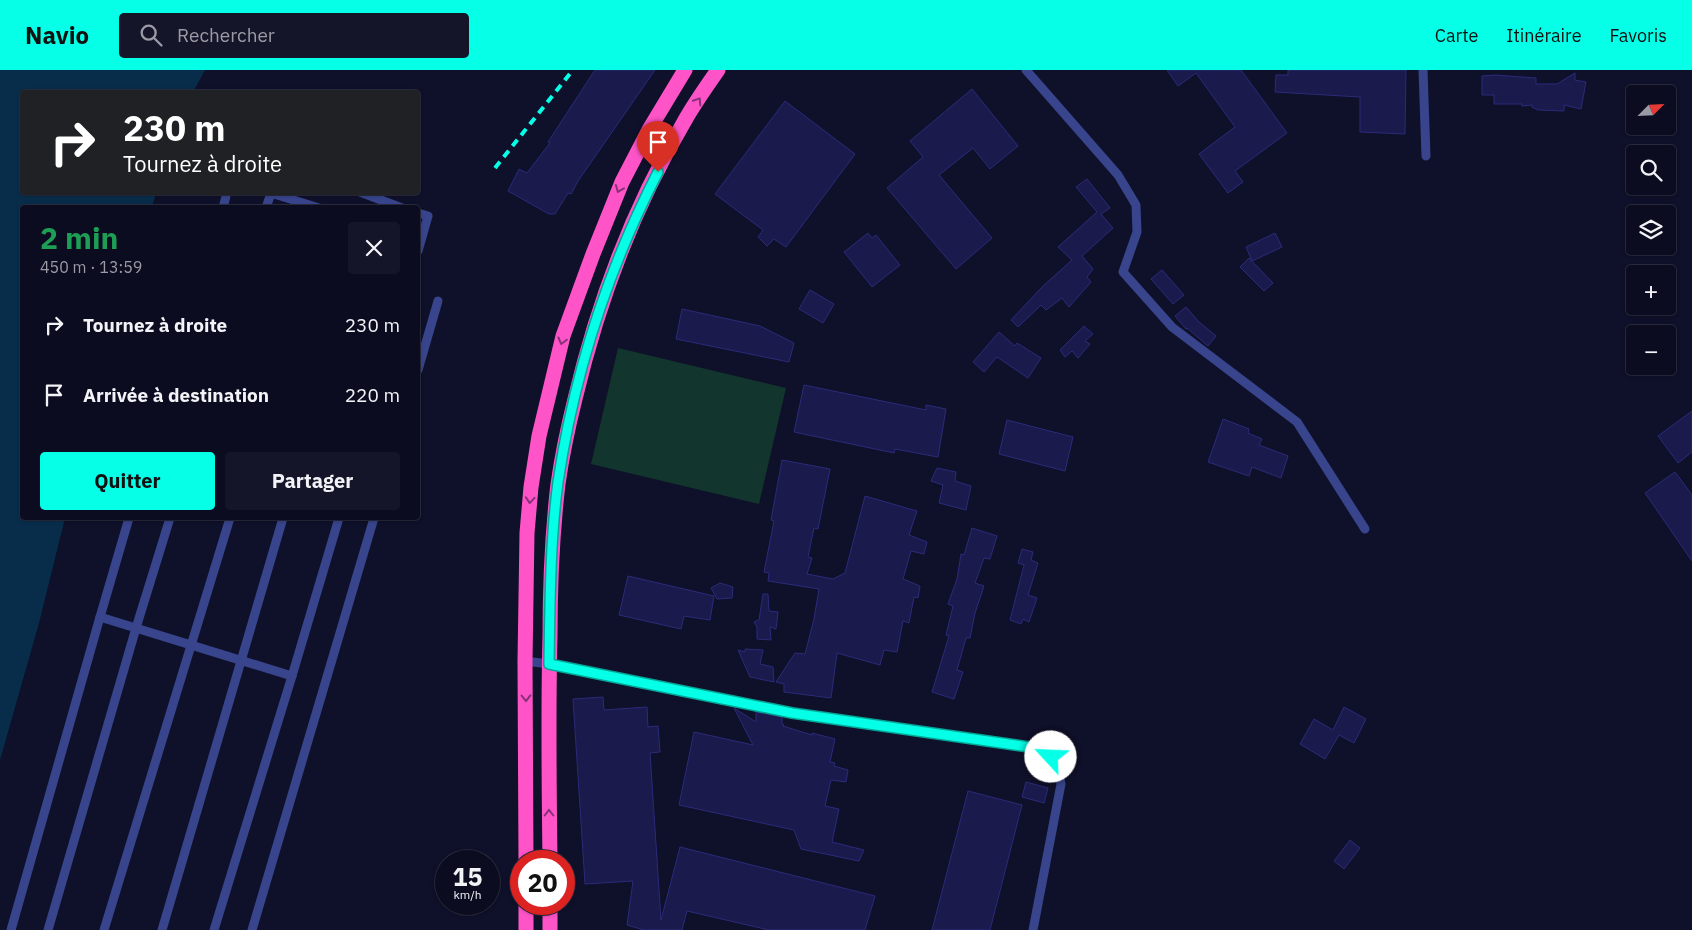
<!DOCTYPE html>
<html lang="fr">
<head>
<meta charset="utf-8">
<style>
	:root { --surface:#0b0c20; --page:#141529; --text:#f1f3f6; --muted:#9a9ba5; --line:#2b2c3e; --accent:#05ffe7 }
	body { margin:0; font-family:"IBM Plex Sans",sans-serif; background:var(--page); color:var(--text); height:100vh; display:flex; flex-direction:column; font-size:19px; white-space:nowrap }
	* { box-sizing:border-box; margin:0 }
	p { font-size:16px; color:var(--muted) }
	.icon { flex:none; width:28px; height:28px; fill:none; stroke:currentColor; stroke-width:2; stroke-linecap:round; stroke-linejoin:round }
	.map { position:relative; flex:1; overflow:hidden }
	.panel { position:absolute; left:20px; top:135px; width:400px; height:315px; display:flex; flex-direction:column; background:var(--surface); border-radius:5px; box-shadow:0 1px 4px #0004,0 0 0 1px var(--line) }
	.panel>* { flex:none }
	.banner { position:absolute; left:20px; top:20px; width:400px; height:105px; border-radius:5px; box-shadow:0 1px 4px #0004,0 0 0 1px var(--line); background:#202124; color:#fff; overflow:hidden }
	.needle { width:32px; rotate:66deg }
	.buttons { position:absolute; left:1626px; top:15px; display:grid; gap:10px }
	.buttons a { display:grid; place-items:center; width:50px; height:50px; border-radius:5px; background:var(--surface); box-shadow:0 1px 4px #0004,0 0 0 1px var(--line); font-size:25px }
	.speed { position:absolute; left:435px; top:780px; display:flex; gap:10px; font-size:25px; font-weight:700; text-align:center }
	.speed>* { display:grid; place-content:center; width:65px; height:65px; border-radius:50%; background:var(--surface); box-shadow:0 1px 4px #0004,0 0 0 1px var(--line); line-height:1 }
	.speed small { font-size:12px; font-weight:400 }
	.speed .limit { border:8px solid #d22; background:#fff; color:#111 }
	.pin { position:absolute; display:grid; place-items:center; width:42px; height:42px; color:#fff; margin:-51px -21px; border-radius:50% 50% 50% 0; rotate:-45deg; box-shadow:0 0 5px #0007 }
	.pin .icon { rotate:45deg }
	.me { position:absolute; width:55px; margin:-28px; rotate:295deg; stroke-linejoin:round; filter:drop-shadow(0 0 4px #0008) }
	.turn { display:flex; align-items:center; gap:18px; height:105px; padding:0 20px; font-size:22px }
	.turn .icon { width:65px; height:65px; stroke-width:2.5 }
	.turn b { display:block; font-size:35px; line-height:42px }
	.round { display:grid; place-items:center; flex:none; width:52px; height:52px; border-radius:5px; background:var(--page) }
	.headline { display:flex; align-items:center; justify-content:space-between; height:85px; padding:0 20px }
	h1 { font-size:30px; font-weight:700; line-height:38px; color:#1e9e55 }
	.button { display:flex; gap:10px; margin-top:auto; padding:10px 20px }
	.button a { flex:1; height:58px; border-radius:5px; background:var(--accent); color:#111; font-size:20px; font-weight:700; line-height:58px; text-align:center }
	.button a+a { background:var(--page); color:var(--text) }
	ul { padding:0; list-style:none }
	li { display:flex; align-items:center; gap:15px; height:70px; padding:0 20px }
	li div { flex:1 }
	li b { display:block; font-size:19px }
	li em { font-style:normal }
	header { display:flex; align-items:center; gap:30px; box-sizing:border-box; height:70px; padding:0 25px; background:var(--accent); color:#111 }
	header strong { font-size:24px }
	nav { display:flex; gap:28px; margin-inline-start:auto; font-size:18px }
	.search { width:350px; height:45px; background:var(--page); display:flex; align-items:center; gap:12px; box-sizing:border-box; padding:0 18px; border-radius:5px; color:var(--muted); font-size:19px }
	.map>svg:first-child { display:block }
</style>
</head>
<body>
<header>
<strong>Navio</strong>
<div class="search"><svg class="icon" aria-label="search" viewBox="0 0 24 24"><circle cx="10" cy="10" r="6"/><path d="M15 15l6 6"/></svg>Rechercher</div>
<nav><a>Carte</a><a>Itinéraire</a><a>Favoris</a></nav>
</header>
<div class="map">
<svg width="1692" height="860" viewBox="0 0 1692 860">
	<rect width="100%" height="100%" fill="#0f102a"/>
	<path fill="#12352d" d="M618,278L786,318L759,434L591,394Z"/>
	<path fill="#082d4b" d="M0,0H205L193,22H22V122L156,123L152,137L22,138V448H65L39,553L0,690Z"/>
	<g fill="#1a1a4d" stroke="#2b2b7a">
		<path d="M595,0H655L578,111L571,124L568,123L555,144H549L508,121L519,99L527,103L550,73L548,72Z"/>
		<path d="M1167,0H1241L1287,63L1235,101L1243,112L1228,123L1199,84L1235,57L1196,3L1178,16Z"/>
		<path d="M1288,0H1406L1405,64L1360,62V27L1275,22L1276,5H1288Z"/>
		<path d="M1575,3V10L1586,12L1581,39L1564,35V41L1538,40L1532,37V35L1522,36V34H1494V25H1482V6L1495,5L1536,8V14H1557Z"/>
		<path d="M972,19L1018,76L990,99L973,78L939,105L992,168L956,199L887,118L923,87L910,71Z"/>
		<path d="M785,31L855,84L786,177L774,169L767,176L758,167L763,160L715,124Z"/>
		<path d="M1087,109L1110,138L1101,144L1113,158L1082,186L1093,199L1087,207L1091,212L1069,237L1062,228L1046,240L1041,235L1018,257L1011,250L1042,217L1072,190L1058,177L1097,142L1076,117Z"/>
		<path d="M868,163L872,168L876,165L900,195L872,217L844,182Z"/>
		<path d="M1275,163L1282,177L1252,191L1246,177Z"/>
		<path d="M1249,188L1273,213L1264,221L1240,197Z"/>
		<path d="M1162,200L1184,225L1173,234L1151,209Z"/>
		<path d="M810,220L834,234L823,253L799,239Z"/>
		<path d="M1186,237L1199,252L1216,266L1208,276L1187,258L1186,259L1175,246Z"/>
		<path d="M682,239L760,256L794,273L789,292L676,269Z"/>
		<path d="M1084,256L1093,264L1085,271L1090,274L1078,288L1072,281L1065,287L1060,280Z"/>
		<path d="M999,262L1015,276L1017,273L1041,288L1028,308L997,287L984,302L973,292Z"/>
		<path d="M804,315L926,340V335L946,339L938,387L895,379L894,383L794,362Z"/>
		<path d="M1692,341V382L1678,393L1658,366Z"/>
		<path d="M1223,349L1249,359L1248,363L1262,369L1259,375L1288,386L1281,408L1252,397L1249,406L1208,392Z"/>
		<path d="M1007,350L1073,367L1065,401L999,384Z"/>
		<path d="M782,390L830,399L818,459L814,458L808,487L812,488L807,504L833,509L845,503L865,426L917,441L909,465L927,472L924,484L911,481L903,509L920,516L918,528L914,527L909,553L903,551L897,582L884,580L880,595L837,583L831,628L784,622V614L776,612L795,583L805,584L814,549L819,519L768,511L769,503L764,502L774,451L771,450Z"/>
		<path d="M937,398L956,402L955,411L971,416L966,440L939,433L943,415L931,411Z"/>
		<path d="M1675,402L1692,425V491L1645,423Z"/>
		<path d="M972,458L997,466L990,489L984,488L975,513L984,516L975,543L970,568H966L957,600L963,602L954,629L932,622L949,566L946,565L953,536L948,534L957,509L961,484L964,485Z"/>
		<path d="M1022,479L1033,482L1031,490L1038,493L1028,525L1037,528L1029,552L1023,549L1021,554L1010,550L1024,495L1018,493Z"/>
		<path d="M628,506L714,526L710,550L684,546L681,559L619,545Z"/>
		<path d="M720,513L733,517L732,528L717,529L711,518Z"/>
		<path d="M763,524H768L769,541L778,542L776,559L770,557L771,570L757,569V557L754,552L759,550Z"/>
		<path d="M745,579L763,580L760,594L773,597L774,612L750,607L738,580L745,582Z"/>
		<path d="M603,627L604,640L647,637L648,657L658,656L660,682L650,683L661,850L680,777L875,826L865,860H769L687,841L682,860H644L627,855L633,811L585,814L573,629Z"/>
		<path d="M1344,637L1366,649L1354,673L1339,665L1325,689L1300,674L1314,649L1333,660Z"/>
		<path d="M734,638L756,652V642L782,647V654L784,655L783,656L812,665V663L835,669L830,692L835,693L834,696L848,700L846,712L831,710L825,736L839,739L832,772L864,780L859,791L801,779L794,760L679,735L694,662L753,675Z"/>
		<path d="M1026,712L1048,718L1044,733L1022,727Z"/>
		<path d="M968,721L1022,735L990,860H932Z"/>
		<path d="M1350,770L1360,778L1344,799L1334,791Z"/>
	</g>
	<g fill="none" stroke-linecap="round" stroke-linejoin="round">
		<g stroke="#38458c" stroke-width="9">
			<path d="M1026,0L1118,105L1136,135L1137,162L1123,202L1172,257L1297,352L1365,459"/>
			<path d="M1423,0L1426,86"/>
			<path d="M360,122L402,138"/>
			<path d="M223,138L227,122"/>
			<path d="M266,138L271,123L319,138"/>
			<path d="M418,143L428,146L418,181"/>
			<path d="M418,300L438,231"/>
			<path d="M129,448L100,547L292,606"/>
			<path d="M525,591L549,594L792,643L1036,677C1055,689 1057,692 1061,714L1033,860"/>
			<path d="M11,860L100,547"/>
			<path d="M48,860L136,558L170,448"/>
			<path d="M104,860L230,448"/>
			<path d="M162,860L283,448"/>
			<path d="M214,860L292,606L339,448"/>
			<path d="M252,860L374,448"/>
		</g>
		<g stroke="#ff54c7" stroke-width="15">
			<path d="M526,791L525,591L527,463L531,417L539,366L563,266L593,184L622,112L650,58L685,0"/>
			<path d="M550,791C549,717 548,642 550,567C550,516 552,465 558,414C562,386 568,357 575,329C598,232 633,138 684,52C694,34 706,17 718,0"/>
			<path d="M550,834V860"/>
			<path d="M526,860V834"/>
		</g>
		<path stroke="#05ffe7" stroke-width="4" stroke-dasharray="8 6" stroke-linecap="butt" d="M495,98L573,0"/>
	</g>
	<defs><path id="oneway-chevron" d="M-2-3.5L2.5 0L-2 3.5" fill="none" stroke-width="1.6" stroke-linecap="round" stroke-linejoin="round" transform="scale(1.25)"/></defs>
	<g stroke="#873278">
		<use href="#oneway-chevron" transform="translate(698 31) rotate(-57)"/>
		<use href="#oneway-chevron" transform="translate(619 119) rotate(112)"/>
		<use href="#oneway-chevron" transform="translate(562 271) rotate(105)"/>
		<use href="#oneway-chevron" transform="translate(530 430) rotate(94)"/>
		<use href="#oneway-chevron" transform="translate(526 628) rotate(89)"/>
		<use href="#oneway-chevron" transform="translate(549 743) rotate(-90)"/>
	</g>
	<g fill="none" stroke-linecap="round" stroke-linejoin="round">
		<g stroke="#03a696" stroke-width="12">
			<path id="route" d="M658,102C608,199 574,305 558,412C550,472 550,534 549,594L792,643L1036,678L1051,687"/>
		</g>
		<use href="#route" stroke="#05ffe7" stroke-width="9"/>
	</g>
</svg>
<div class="buttons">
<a><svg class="needle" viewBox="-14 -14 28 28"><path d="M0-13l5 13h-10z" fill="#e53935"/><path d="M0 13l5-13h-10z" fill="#9a9ba5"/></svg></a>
<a><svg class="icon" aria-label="search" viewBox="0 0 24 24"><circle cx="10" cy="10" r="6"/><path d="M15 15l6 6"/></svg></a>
<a><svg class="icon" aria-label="layers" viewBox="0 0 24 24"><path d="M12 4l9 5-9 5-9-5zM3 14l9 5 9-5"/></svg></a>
<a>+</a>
<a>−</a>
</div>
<div class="speed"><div>15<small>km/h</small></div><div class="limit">20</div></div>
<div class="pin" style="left:658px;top:102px;background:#d93025"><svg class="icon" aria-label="arrive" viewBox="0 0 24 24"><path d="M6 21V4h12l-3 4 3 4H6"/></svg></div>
<svg class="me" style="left:1051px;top:687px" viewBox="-20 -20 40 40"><circle r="19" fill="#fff"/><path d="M0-13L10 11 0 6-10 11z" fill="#05ffe7"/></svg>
<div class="banner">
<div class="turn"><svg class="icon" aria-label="right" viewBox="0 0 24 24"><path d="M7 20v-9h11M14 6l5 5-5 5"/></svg><div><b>230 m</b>Tournez à droite</div></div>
</div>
<section class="panel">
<div class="headline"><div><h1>2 min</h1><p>450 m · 13:59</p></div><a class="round"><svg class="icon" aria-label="close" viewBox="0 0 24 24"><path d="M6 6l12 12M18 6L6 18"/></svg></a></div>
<ul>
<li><svg class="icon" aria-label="right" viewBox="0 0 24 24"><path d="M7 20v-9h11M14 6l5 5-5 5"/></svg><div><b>Tournez à droite</b></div><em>230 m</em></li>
<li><svg class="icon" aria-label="arrive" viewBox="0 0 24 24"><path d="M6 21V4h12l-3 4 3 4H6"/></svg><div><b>Arrivée à destination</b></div><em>220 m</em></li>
</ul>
<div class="button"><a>Quitter</a><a>Partager</a></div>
</section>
</div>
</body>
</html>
